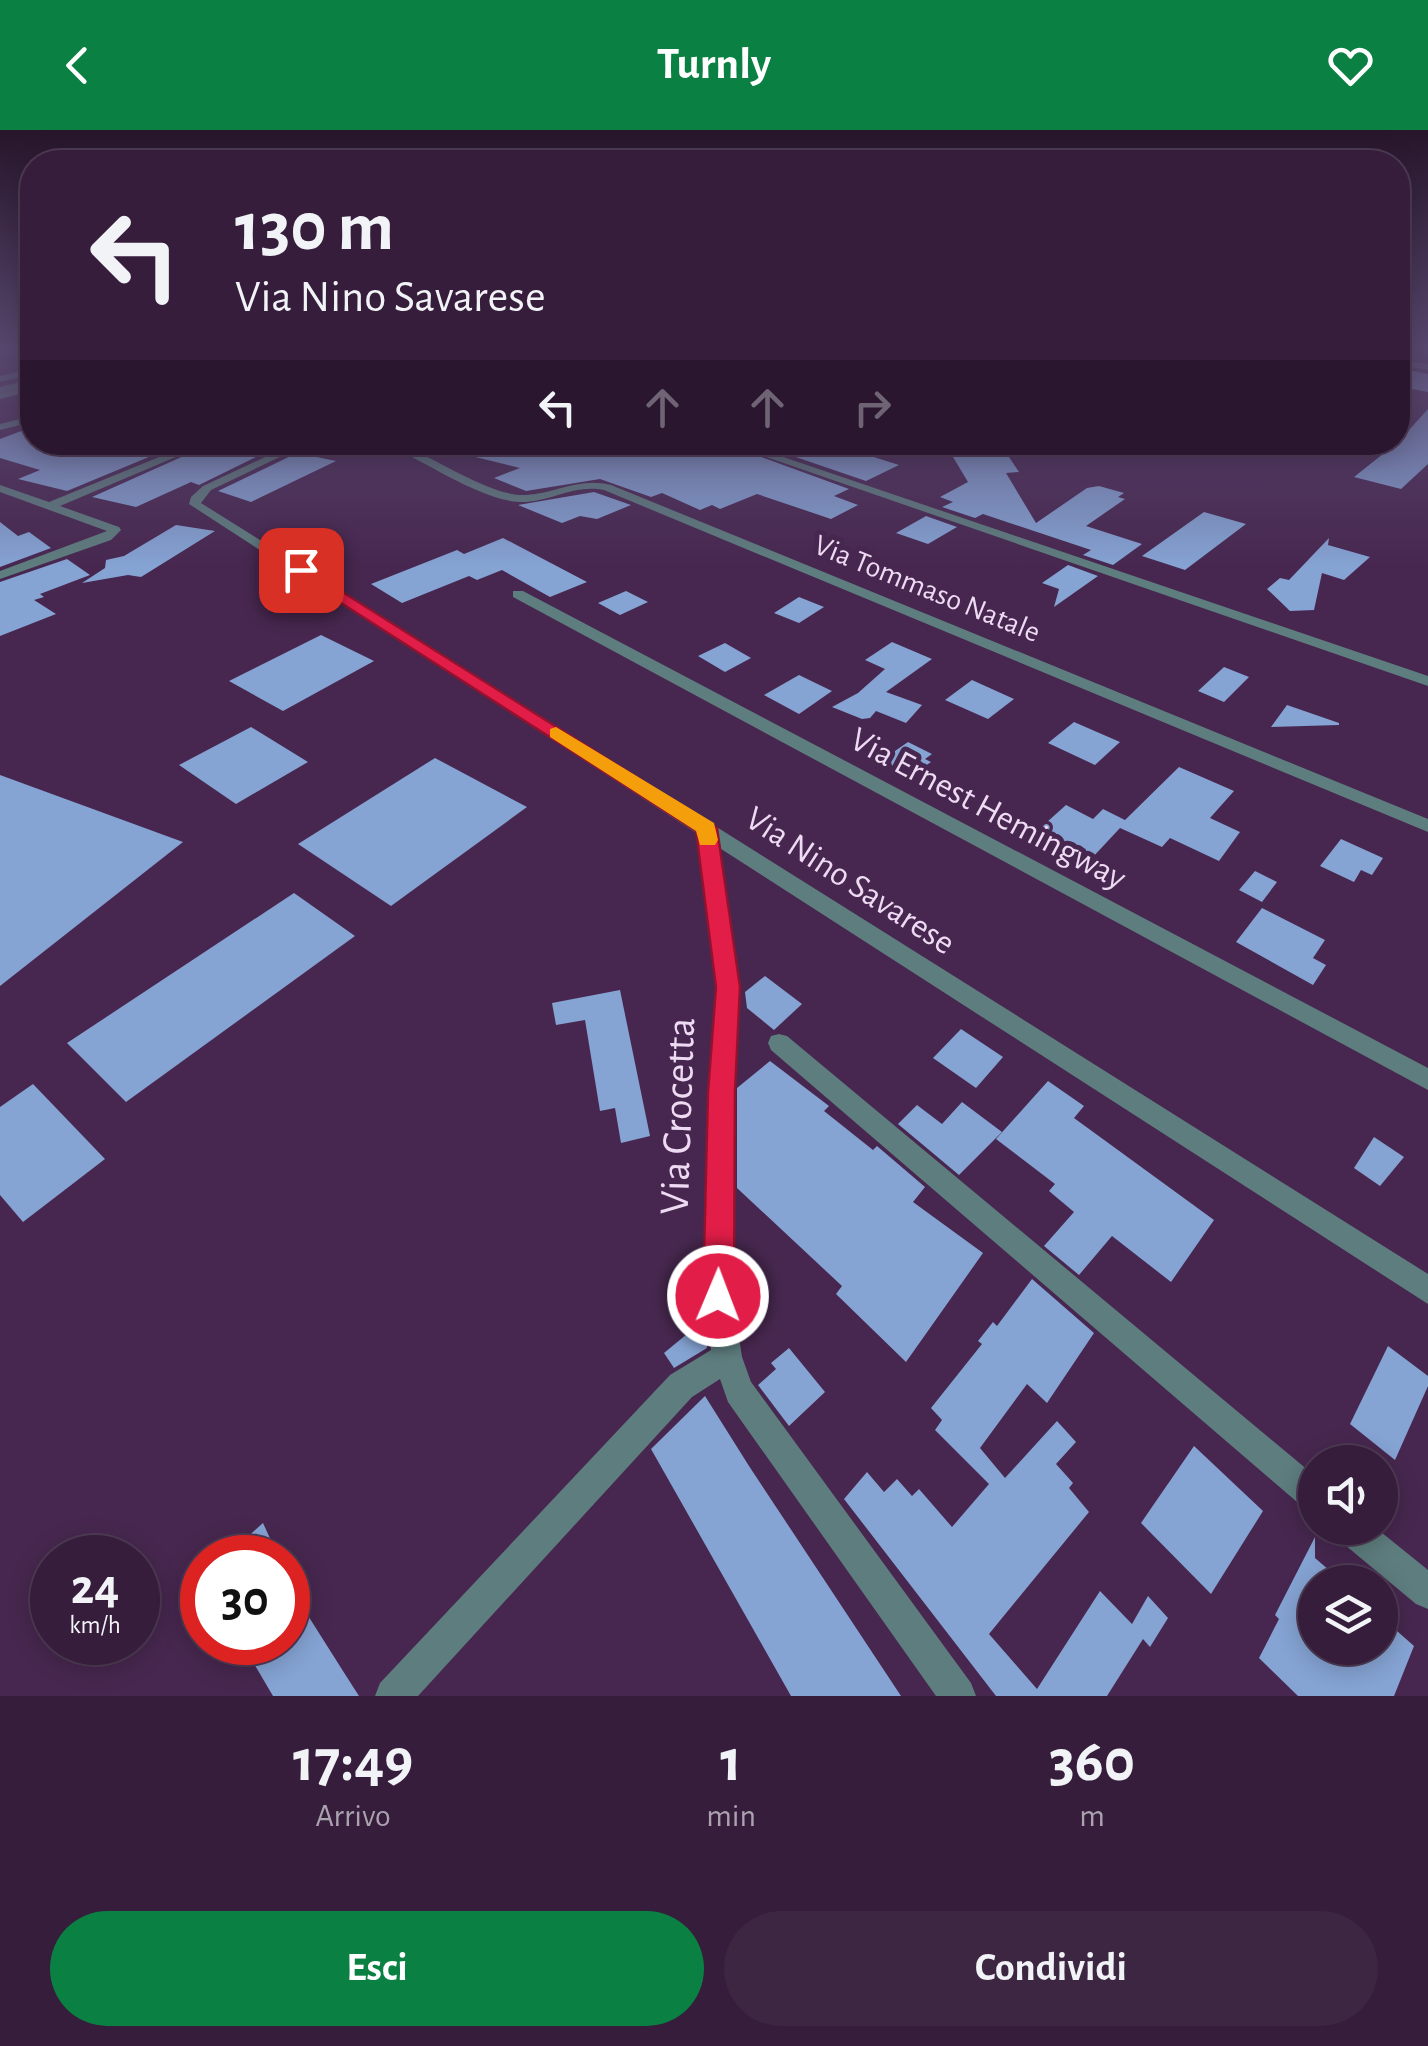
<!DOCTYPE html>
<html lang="it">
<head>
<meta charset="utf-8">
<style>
	:root { --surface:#351d3b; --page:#3d2642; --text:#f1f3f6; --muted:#aaa2af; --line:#4f3b55; --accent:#0b8043 }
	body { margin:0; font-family:"Alegreya Sans",sans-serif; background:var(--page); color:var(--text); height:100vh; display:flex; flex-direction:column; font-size:38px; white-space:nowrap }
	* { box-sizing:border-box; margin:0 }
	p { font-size:32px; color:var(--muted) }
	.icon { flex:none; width:55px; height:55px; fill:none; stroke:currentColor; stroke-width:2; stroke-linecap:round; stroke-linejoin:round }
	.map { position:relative; height:1566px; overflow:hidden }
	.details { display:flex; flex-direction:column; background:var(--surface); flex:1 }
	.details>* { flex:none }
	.top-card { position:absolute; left:20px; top:20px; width:1390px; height:305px; border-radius:40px; box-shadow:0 5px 25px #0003,0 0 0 2px var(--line); background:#351d3b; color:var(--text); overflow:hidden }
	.tools { position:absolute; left:1298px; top:1315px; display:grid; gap:20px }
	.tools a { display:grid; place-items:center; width:100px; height:100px; border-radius:50%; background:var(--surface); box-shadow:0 5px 25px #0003,0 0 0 2px var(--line); font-size:50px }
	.speed { position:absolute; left:30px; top:1405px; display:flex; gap:20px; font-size:50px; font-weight:700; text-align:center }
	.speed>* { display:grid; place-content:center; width:130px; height:130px; border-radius:50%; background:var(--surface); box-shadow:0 5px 25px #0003,0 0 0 2px var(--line); line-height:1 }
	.speed small { font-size:25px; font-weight:400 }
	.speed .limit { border:15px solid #d22; background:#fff; color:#111 }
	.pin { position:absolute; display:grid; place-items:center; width:85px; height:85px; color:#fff; margin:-42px; border-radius:20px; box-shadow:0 5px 15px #0006 }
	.me { position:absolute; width:110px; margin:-55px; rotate:1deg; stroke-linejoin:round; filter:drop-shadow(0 0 8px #0008) }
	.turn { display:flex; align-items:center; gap:35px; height:210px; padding:0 50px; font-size:45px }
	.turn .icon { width:130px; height:130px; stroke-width:2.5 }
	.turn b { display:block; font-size:70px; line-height:85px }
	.lanes { display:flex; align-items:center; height:95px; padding:0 50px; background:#0003; justify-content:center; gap:50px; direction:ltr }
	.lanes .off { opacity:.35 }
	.eta { display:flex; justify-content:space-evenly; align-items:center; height:170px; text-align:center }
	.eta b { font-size:60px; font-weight:700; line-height:70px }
	.primary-button { display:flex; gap:20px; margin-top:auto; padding:20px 50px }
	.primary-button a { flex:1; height:115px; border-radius:60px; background:var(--accent); color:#fff; font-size:40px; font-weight:700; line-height:115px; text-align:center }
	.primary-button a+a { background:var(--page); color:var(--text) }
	header { display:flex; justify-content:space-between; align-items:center; height:130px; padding:0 50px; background:var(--accent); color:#fff; font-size:45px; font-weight:700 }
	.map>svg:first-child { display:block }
</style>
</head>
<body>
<header><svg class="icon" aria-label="back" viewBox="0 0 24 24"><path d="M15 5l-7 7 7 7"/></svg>Turnly<svg class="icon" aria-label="heart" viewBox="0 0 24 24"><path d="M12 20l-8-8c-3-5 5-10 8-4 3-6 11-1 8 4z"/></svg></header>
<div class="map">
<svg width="1428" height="1566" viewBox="0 0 1428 1566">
	<rect width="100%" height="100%" fill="#47274f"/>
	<g fill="#85a3d3">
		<path d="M1404,239L1428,244V262L1398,256V245Z"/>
		<path d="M1428,279V334L1401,359L1354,347L1398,312Z"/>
		<path d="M32,297V312H185L67,361L18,349L40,340L0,328V309Z"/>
		<path d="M215,312H247L274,318L199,355L191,352L136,377L92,367Z"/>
		<path d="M448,312H624L626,327L660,314L700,324L702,312H720L849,359L834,366L858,375L831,389L757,364L720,379L712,375L700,380L662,363L651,367L600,349L526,361L494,348L520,338L447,320Z"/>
		<path d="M752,312H847L823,323L858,322L899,335L866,351Z"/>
		<path d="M1005,321L1019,342L1006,343L1036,393L1087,358L1099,356L1124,363L1118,367L1125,369L1086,396L1142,414L1113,435L1083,425L1091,420L983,384L975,388L942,377L953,372L940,367L968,352L950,322Z"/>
		<path d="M297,323L336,331L251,372L218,361Z"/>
		<path d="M594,362L631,375L597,389L580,386L562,393L518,375Z"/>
		<path d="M1204,382L1246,394L1185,440L1142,426Z"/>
		<path d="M926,386L957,397L928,414L896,403Z"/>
		<path d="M0,392L18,406L29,402L51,418L0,437Z"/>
		<path d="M176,395L215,401L141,447L128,445L82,453L105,438L106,430L124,426Z"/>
		<path d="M503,408L587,452L550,467L502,440L477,450L469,446L402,473L371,454L457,420L464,424Z"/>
		<path d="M1329,408L1328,415L1370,427L1344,450L1322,443L1314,480L1290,481L1267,459L1280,448L1289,450Z"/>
		<path d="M67,429L90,445L40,464L44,467L34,470L56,484L0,506V452Z"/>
		<path d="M1068,435L1098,446L1054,477L1059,459L1042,453Z"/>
		<path d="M626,461L648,472L620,485L598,473Z"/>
		<path d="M799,467L824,477L799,493L774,483Z"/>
		<path d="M321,505L374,531L283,581L229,551Z"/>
		<path d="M892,512L932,529L886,562L922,575L906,593L876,581L870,588L862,589L832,577L858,563L885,539L865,530Z"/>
		<path d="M725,513L751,528L725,542L698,526Z"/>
		<path d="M1224,537L1249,547L1224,572L1198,561Z"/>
		<path d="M799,545L832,561L799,584L764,565Z"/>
		<path d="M972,550L1014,569L988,589L945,570Z"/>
		<path d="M1287,575L1339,593V595L1271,597Z"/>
		<path d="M1074,592L1120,612L1095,635L1048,613Z"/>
		<path d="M251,597L308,632L236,674L179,635Z"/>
		<path d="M908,612L932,624L925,629L931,632L911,646L882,630Z"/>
		<path d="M435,628L527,677L391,776L298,714Z"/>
		<path d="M1179,637L1234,661L1210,688L1240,702L1219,731L1170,708L1162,717L1120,698L1091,729L1037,701L1066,675L1093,689L1103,679L1125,690Z"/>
		<path d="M0,645L183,712L0,856Z"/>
		<path d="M1341,709L1383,728L1372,745L1361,740L1354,752L1320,736Z"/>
		<path d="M1255,741L1277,752L1262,772L1239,760Z"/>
		<path d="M294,763L355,806L126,972L67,913Z"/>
		<path d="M1262,778L1325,810L1313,828L1326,835L1313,855L1236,812Z"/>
		<path d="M765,846L802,874L774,900L747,878L745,862Z"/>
		<path d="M620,860L650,1006L621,1013L615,978L600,981L585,890L556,895L552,873Z"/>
		<path d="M961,899L1003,927L976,958L933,928Z"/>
		<path d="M770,931L829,976L824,981L873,1020L877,1016L925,1057L913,1072L983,1123L906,1232L836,1164L842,1156L737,1058V958Z"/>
		<path d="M1048,951L1084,976L1074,988L1214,1090L1171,1152L1112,1106L1079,1145L1044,1116L1074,1082L1049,1061L1055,1054L996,1009Z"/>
		<path d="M33,954L105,1029L23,1092L0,1065V977Z"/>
		<path d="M962,972L1002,1002L959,1045L898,994L917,975L942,994Z"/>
		<path d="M1374,1007L1404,1027L1380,1056L1354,1038Z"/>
		<path d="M1032,1149L1094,1203L1047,1273L1027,1254L980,1318L1005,1348L1057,1291L1076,1312L1056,1334L1073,1353L1069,1358L1089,1382L989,1504L1037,1559L1100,1461L1132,1494L1148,1466L1168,1488L1150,1517L1143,1509L1107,1566H996L844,1369L867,1342L884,1362L897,1349L912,1366L919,1359L952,1397L989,1354L935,1300L942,1290L931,1278L982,1214L978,1211L993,1192L997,1196Z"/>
		<path d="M704,1190L707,1218L674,1238L664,1223Z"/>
		<path d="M1388,1216L1428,1246V1256L1395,1330L1350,1294Z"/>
		<path d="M789,1218L825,1262L789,1296L758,1255L776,1239L771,1233Z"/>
		<path d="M705,1266L749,1336L901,1566H791L651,1319Z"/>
		<path d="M1194,1316L1263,1381L1211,1464L1141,1393Z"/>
		<path d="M263,1393L279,1428H223Z"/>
		<path d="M1315,1407V1428L1343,1452H1315V1518H1380V1486L1414,1516L1394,1566H1298L1259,1528L1279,1489L1275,1485Z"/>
		<path d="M288,1454L343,1541L359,1566H273L247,1522L256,1512H288Z"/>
	</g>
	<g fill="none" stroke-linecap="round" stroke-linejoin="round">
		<g fill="#5e7d7e" fill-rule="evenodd">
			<path d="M1398,230L1428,234V240L1398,234Z"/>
			<path d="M32,239V244L0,252V246Z"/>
			<path d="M32,255V261L0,269V263Z"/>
			<path d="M32,286V292L0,300V294Z"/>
			<path d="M196,312H211L60,376L119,397L121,400L111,410L0,449V441L107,401L0,362V355L49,372Z"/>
			<path d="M297,312H311L211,360L201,373L1428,1144V1174L718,717L739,857L733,962V1166L742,1227L751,1252L971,1553L976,1566H936L728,1272L720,1249L692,1267L418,1566H375L380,1553L670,1245L711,1220L705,1166L709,962L717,857L698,704L189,374L191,367L203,356Z"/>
			<path d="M409,312H419L417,322C446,335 495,367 526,365C557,363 579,347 611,355L1428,689V702L604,360C576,354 553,370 526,372C491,374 440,341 408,325Z"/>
			<path d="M723,312H739L1428,546V556Z"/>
			<path d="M513,461H523L1428,938V960L513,467Z"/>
			<path d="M779,904L787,906L1315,1346V1383L1304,1378L771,920L768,913L771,906Z"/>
			<path d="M1334,1398H1376L1428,1440V1479L1416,1474L1339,1410Z"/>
		</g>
		<path fill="#5e7d7e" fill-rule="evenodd" d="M32,249V255L0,263V257Z"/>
	</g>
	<linearGradient id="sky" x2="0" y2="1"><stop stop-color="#27152b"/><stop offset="0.5" stop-color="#58476e"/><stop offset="1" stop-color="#58476e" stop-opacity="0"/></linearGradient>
	<rect width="1428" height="437" fill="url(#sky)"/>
	<path fill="#e11d48" stroke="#92132f" stroke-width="2.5" d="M301,436L717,698L740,857L735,962L734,1166L730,1177L718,1182L707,1177L703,1166L708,962L716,857L696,701L296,444L294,440Z"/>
	<path fill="#f59e0b" d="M556,597L714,693L718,710L715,715H700L696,701L550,607V599Z"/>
	<g text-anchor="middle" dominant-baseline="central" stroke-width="10" stroke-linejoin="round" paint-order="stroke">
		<g font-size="30" fill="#eedbf3" stroke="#47274f">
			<text transform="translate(927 459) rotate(22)">Via Tommaso Natale</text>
		</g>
		<g font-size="35" fill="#eedbf3" stroke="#47274f">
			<text transform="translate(988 679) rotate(28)">Via Ernest Hemingway</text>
			<text transform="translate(850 751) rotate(33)">Via Nino Savarese</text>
		</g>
		<g font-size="42" fill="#eedbf3" stroke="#47274f">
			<text transform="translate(678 986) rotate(-88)">Via Crocetta</text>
		</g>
	</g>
</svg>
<div class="tools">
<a><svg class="icon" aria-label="sound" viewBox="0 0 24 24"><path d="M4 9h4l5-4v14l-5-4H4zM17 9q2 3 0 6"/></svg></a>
<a><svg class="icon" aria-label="layers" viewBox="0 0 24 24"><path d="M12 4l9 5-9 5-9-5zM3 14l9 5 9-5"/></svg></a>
</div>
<div class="speed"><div>24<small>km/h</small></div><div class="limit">30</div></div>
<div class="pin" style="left:301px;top:440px;background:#d93025"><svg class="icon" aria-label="arrive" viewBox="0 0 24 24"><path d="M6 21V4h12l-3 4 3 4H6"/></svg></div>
<svg class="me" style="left:718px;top:1166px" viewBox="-20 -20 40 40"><circle r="17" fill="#e11d48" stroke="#fff" stroke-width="3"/><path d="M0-11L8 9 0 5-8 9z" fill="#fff"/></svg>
<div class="top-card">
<div class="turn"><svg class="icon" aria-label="left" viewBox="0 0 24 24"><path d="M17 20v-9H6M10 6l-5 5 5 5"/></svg><div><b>130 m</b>Via Nino Savarese</div></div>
<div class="lanes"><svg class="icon" aria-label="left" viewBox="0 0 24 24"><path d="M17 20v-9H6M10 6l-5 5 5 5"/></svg><svg class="icon off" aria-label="ahead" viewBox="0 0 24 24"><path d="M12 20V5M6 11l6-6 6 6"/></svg><svg class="icon off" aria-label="ahead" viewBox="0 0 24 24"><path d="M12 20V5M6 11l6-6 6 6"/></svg><svg class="icon off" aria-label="right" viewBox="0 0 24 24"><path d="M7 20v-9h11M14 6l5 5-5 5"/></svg></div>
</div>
</div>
<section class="details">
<div class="eta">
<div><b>17:49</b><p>Arrivo</p></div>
<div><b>1</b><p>min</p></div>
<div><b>360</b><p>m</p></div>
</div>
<div class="primary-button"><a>Esci</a><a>Condividi</a></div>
</section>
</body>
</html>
